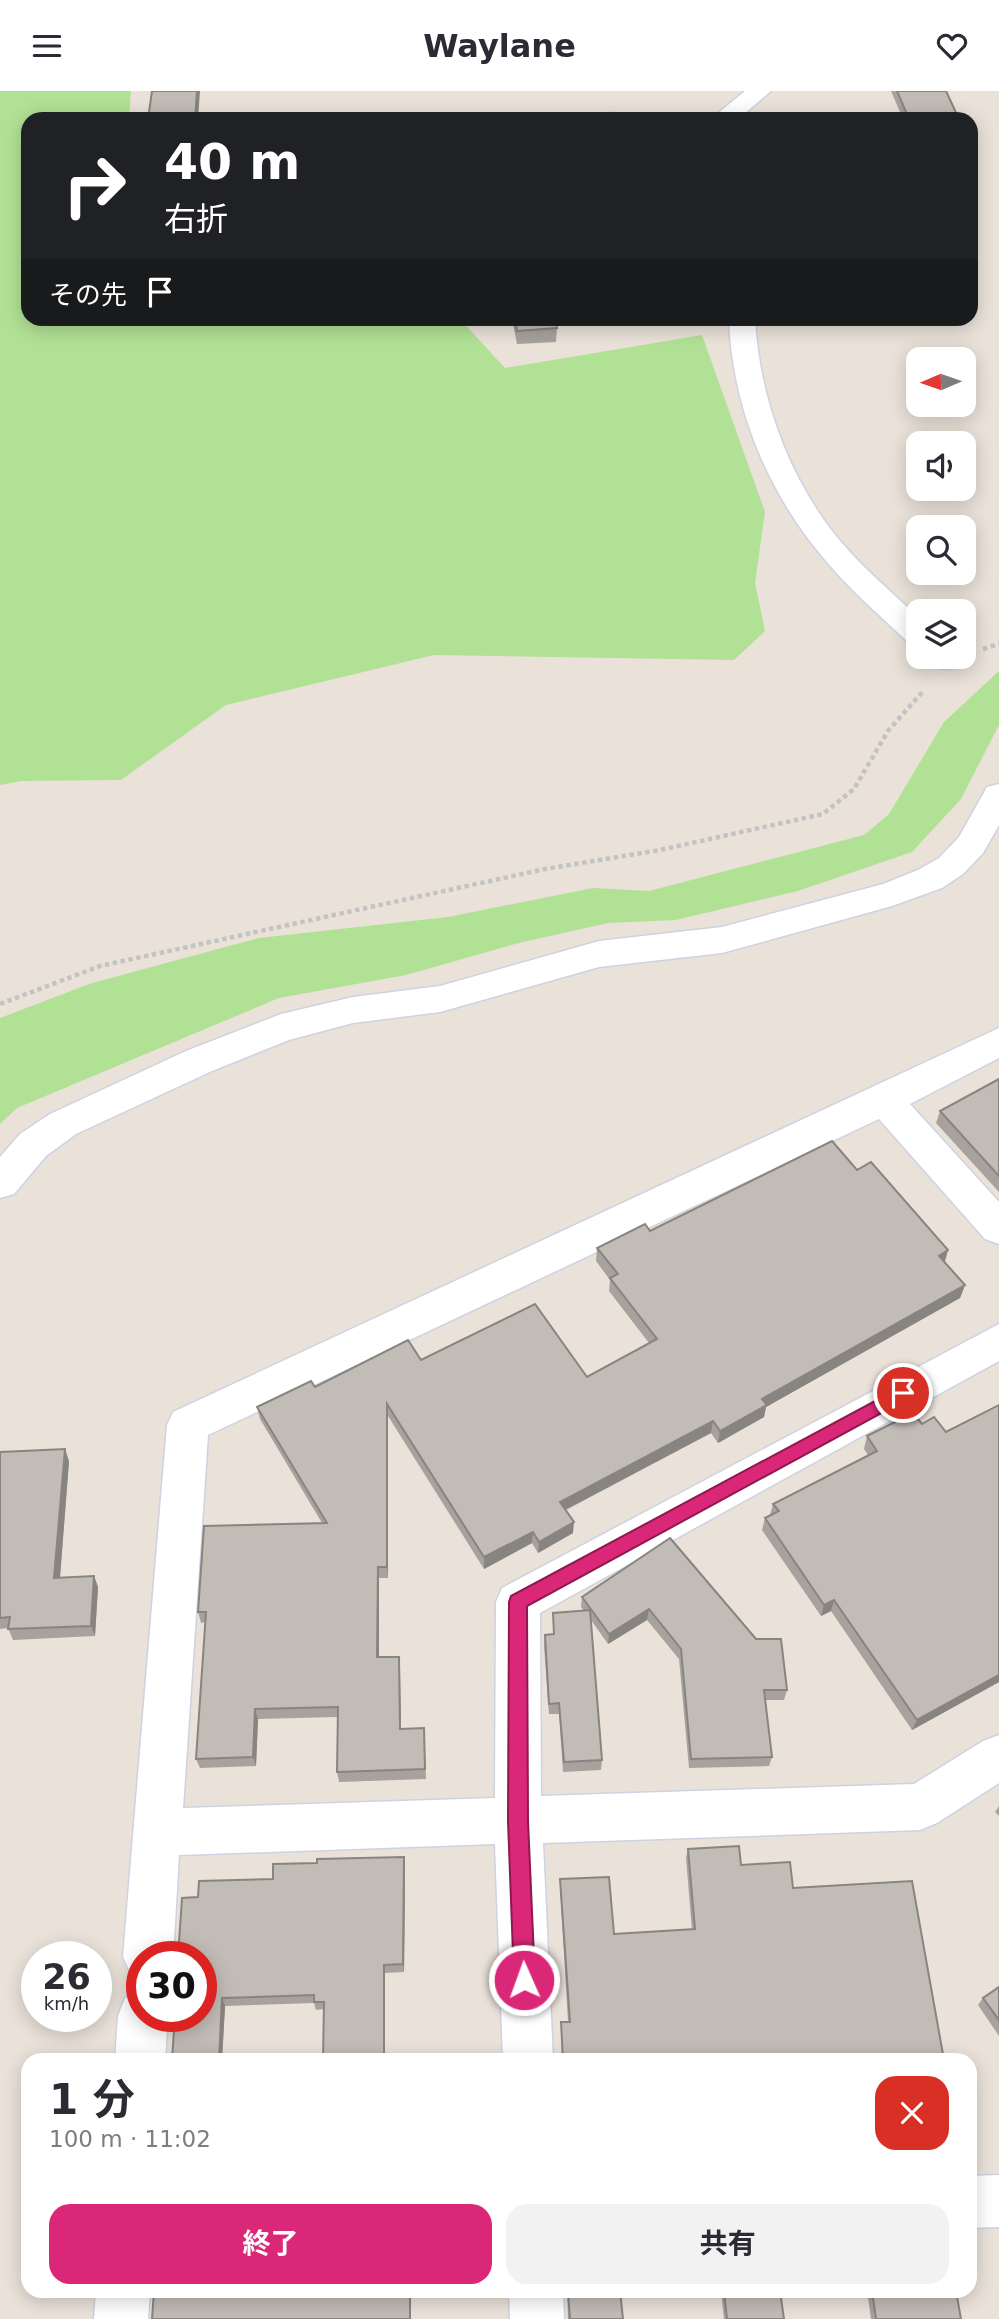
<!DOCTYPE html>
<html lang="ja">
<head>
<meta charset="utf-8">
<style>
	:root { --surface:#fff; --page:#f2f2f3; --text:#2b2b33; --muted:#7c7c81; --accent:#db2777 }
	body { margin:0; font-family:"DejaVu Sans","Noto Sans JP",sans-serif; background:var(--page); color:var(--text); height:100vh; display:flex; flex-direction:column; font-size:26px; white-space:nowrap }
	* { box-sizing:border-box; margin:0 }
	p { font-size:23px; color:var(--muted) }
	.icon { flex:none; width:38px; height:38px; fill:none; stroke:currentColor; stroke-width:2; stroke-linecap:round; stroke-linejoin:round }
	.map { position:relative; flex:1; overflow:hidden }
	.panel { position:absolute; left:21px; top:1962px; width:956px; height:245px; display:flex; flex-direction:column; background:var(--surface); border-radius:21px; box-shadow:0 4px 18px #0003 }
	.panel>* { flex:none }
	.top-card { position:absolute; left:21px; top:21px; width:957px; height:214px; border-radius:21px; box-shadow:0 4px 18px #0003; background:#202124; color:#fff; overflow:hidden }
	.needle { width:46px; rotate:268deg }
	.buttons { position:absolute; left:906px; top:256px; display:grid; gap:14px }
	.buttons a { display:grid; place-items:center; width:70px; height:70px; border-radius:14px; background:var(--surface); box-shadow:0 4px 18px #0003; font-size:35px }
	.speed { position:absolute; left:21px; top:1850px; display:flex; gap:14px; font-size:35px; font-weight:700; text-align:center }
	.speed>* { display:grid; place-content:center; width:91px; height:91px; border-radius:50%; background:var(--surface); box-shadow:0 4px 18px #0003; line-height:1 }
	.speed small { font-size:18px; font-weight:400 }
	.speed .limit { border:10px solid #d22; background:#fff; color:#111 }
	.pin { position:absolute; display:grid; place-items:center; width:60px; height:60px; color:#fff; margin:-30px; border:4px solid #fff; border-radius:50%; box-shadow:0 2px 7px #0007 }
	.me { position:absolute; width:77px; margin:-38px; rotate:358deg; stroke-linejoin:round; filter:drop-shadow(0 0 5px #0008) }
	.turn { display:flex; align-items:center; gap:24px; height:147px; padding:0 28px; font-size:32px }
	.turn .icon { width:91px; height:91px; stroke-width:2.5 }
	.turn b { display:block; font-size:49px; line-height:60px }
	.then { display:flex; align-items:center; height:66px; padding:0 28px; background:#0003; gap:14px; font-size:26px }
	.round { display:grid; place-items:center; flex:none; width:74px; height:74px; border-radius:21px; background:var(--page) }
	.headline { display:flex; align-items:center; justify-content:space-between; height:119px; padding:0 28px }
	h1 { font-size:42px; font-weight:700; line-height:52px }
	.button { display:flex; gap:14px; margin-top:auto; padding:14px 28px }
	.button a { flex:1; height:80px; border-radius:21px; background:var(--accent); color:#fff; font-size:28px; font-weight:700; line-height:80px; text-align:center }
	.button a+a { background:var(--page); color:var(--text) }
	header { display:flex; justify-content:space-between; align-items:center; height:91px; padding:0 28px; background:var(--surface); font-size:32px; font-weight:700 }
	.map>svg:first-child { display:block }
</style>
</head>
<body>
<header><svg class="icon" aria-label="menu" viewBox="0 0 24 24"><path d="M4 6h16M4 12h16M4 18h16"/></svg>Waylane<svg class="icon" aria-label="heart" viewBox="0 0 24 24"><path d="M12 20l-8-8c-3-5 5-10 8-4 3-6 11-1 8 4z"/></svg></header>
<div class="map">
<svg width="999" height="2228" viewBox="0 0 999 2228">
	<rect width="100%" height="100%" fill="#eae2d9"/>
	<g fill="#b1e195">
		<path d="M0,0H131L129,28H28V228H192L201,234L259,228H460L505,277L702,244L765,421L755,492L765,540L734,569L434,564L226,614L121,689L21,690L0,694Z"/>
		<path d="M999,580V634L961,708L912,761L798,800L676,829L608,832L519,852L406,884L279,907L17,1017L0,1033V927L92,892L259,847L448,826L593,797L649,800L864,744L889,723L944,631Z"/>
	</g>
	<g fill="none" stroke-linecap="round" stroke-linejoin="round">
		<g stroke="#ced2e1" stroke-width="3">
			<g id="minor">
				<path d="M745,0H771L738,28H711Z"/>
				<path d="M729,228H755C759,303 786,380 832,440C857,472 889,499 919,527V554L908,551C878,523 847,496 821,464C766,398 732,313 729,228Z"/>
				<path d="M927,565H959L961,569L957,576C943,580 935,578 927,565Z"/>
				<path d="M999,693V734L983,762L963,783L942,797L892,815L722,862L599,876L440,921L353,932L289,949L212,980L76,1043L46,1065L14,1103L0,1107V1066L20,1043L50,1023L186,960L281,923L353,906L440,895L599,850L722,836L883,793L918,779L939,767L959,746L987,696Z"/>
				<path d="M999,937V967L910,1013L999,1111V1153L985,1148L879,1028L208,1344L183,1717L495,1707L496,1511L502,1497L999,1233V1270L540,1522L541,1705L914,1693L983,1650L999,1644V1692L937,1732L920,1739L543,1752L553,1969H503L495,1753L179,1764L173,1866H142V1888L131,1883L123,1866L167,1334L173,1321Z"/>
				<path d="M142,1901V1925H168L165,1969H115L118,1925L125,1907Z"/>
				<path d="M999,2084V2136L970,2137V2085Z"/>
				<path d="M96,2200H150L148,2228H94Z"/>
				<path d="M509,2200H563L564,2228H510Z"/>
			</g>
		</g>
		<g stroke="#c3c3c3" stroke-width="4.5" stroke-dasharray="4.5 3.5" stroke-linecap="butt">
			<path d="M983,558L999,553"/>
			<path d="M0,913L100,875L545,778L660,759L823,723L854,698L888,640L924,599"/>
		</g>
		<use href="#minor" fill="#fff" fill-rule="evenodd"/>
	</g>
	<g fill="#a7a29d">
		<path d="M891,0H946L959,28H903Z"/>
		<path d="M512,228H555L557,237L556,251L517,253Z"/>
		<path d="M999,988V1101L936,1032L940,1020Z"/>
		<path d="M857,1079L948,1159L945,1171L965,1194L960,1207L766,1316L764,1326L718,1352L711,1342L566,1419L573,1442L538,1462L532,1452L484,1478L388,1325V1487H379V1566H399L401,1638L424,1637L426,1688L339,1691L337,1681L338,1626L258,1628L256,1675L200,1677L196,1668L205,1531L201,1532L198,1521L322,1432L260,1328L257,1316L315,1296L421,1269L587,1286L649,1252L609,1200L610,1189L596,1170L597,1157L650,1140Z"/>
		<path d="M999,1314V1591L912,1639L831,1520L821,1525L762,1439L765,1427L770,1424L773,1413L868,1364L864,1358L867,1345L922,1333L946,1341Z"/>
		<path d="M0,1361L69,1370L60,1487L94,1485L98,1496L95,1545L13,1549L8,1537L0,1538Z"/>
		<path d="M670,1447L787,1599L784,1609H765L772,1666L769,1675L689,1677L679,1568L647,1529L608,1553L591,1529L602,1669L601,1679L563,1681L559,1623H549L544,1555L545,1544L553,1543V1522L584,1520L581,1516L582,1506Z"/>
		<path d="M999,1715V1725L995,1721Z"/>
		<path d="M688,1758L741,1774L793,1797L944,1969H562L561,1931H568L560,1797V1788L614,1843L692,1839L686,1767Z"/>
		<path d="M404,1766L405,1775L404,1881L385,1882V1969H323L324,1918L316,1919L314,1912L225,1915L222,1969H172L198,1806L273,1788L317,1772Z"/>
		<path d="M999,1896V1945L978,1914L983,1907Z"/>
		<path d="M567,2200H620L623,2228H568Z"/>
		<path d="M721,2200H780L784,2228H724Z"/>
		<path d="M867,2200H956L961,2228H871Z"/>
	</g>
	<g fill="#88847f">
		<path d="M197,0H200L198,28H195Z"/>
		<path d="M948,1159L944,1172L939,1165Z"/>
		<path d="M965,1194L960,1207L766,1316L764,1326L718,1352L720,1340L762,1308Z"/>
		<path d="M387,1313L388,1325V1487L387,1476Z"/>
		<path d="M713,1330L711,1342L559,1422L560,1411Z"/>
		<path d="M65,1358L69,1370L59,1498L54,1487Z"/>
		<path d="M574,1431L573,1442L538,1462L539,1451Z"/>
		<path d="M533,1441L532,1452L484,1478V1466Z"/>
		<path d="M378,1476L379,1487V1577L377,1566Z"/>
		<path d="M94,1485L98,1496L95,1545L91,1535Z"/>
		<path d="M834,1509L831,1520L821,1525L824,1514Z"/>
		<path d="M649,1518L647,1529L608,1553L609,1543Z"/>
		<path d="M399,1566L400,1576L401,1648L400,1638Z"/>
		<path d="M999,1584V1591L912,1639L917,1629Z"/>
		<path d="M255,1618L258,1628L256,1675L253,1666Z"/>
		<path d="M404,1766L405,1775L404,1881L403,1873Z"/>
		<path d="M384,1874L385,1882V1969H384Z"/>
		<path d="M222,1907L225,1915L222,1969H219Z"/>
		<rect x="410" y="2200" width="1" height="28"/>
	</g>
	<g fill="#c2bcb6" stroke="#88847f" stroke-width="2">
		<path d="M152,0H197L195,28H148Z"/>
		<path d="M897,0H946L959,28H909Z"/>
		<path d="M612,22L668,28H613Z"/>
		<path d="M515,228H555L557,237L517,240Z"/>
		<path d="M999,988V1085L940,1020Z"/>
		<path d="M832,1050L857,1079L871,1071L948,1159L939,1165L965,1194L762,1308L767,1314L720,1340L713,1330L560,1411L574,1431L539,1451L533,1441L484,1466L387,1313V1476H378L377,1566H399L400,1638L424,1637L425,1678L337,1681L338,1616L255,1618L253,1666L196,1668L206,1521H198L204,1435L327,1432L257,1316L311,1290L315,1296L408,1249L421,1269L535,1213L587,1286L657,1248L610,1187L618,1183L597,1157L645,1133L650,1140Z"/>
		<path d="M999,1314V1584L917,1629L834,1509L824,1514L765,1427L779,1420L773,1413L877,1360L867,1345L913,1322L922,1333L934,1326L946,1341Z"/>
		<path d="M65,1358L54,1487L94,1485L91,1535L8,1538L10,1526L0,1527V1361Z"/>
		<path d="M670,1447L756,1548H781L787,1599H764L772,1666L691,1668L681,1558L649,1518L609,1543L582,1506Z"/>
		<path d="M590,1519L602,1669L564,1671L559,1612L549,1613L545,1544L554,1543L553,1522Z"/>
		<path d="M739,1755L741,1774L790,1771L793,1797L912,1790L944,1969H563L561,1931H570L560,1788L609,1786L614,1843L695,1838L688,1758Z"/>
		<path d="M404,1766L403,1873L384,1874V1969H323L324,1911H314V1904L222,1907L219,1969H172L175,1925H201V1866H178L182,1807L198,1806L199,1790L273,1788V1773L317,1772V1768Z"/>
		<path d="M999,1896V1929L983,1907Z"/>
		<path d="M154,2200H410V2228H152Z"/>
		<path d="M568,2200H620L623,2228H570Z"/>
		<path d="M724,2200H780L784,2228H727Z"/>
		<path d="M872,2200H956L961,2228H876Z"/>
	</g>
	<path fill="#db2777" stroke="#8e194d" stroke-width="2" d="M903,1295L911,1302L909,1307L527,1515L528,1730L535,1889L532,1896L524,1899L517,1896L514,1889L508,1730L509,1511L511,1505Z"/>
</svg>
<div class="buttons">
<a><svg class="needle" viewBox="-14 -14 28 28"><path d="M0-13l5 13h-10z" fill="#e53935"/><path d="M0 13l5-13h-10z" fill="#7c7c81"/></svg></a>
<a><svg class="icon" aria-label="sound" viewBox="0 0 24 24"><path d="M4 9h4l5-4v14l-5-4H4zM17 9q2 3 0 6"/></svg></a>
<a><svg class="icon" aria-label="search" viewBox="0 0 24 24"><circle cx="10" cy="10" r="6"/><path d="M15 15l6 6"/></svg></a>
<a><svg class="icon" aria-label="layers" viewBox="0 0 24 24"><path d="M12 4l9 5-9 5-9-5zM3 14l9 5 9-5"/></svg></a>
</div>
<div class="speed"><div>26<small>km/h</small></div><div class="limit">30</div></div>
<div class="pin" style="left:903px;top:1302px;background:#d93025"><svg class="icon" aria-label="arrive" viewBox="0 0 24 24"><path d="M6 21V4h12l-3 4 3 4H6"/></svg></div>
<svg class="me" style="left:524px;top:1889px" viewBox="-20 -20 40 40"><circle r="17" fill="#db2777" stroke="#fff" stroke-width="3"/><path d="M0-11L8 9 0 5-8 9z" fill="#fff"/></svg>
<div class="top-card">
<div class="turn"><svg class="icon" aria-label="right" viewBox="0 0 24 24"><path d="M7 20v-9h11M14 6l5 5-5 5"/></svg><div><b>40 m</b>右折</div></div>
<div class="then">その先<svg class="icon" aria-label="arrive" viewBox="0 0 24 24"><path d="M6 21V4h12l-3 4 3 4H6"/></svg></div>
</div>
<section class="panel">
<div class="headline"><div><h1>1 分</h1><p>100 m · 11:02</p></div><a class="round" style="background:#d93025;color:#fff"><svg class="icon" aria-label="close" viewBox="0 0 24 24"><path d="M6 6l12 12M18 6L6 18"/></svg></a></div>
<div class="button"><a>終了</a><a>共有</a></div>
</section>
</div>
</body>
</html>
